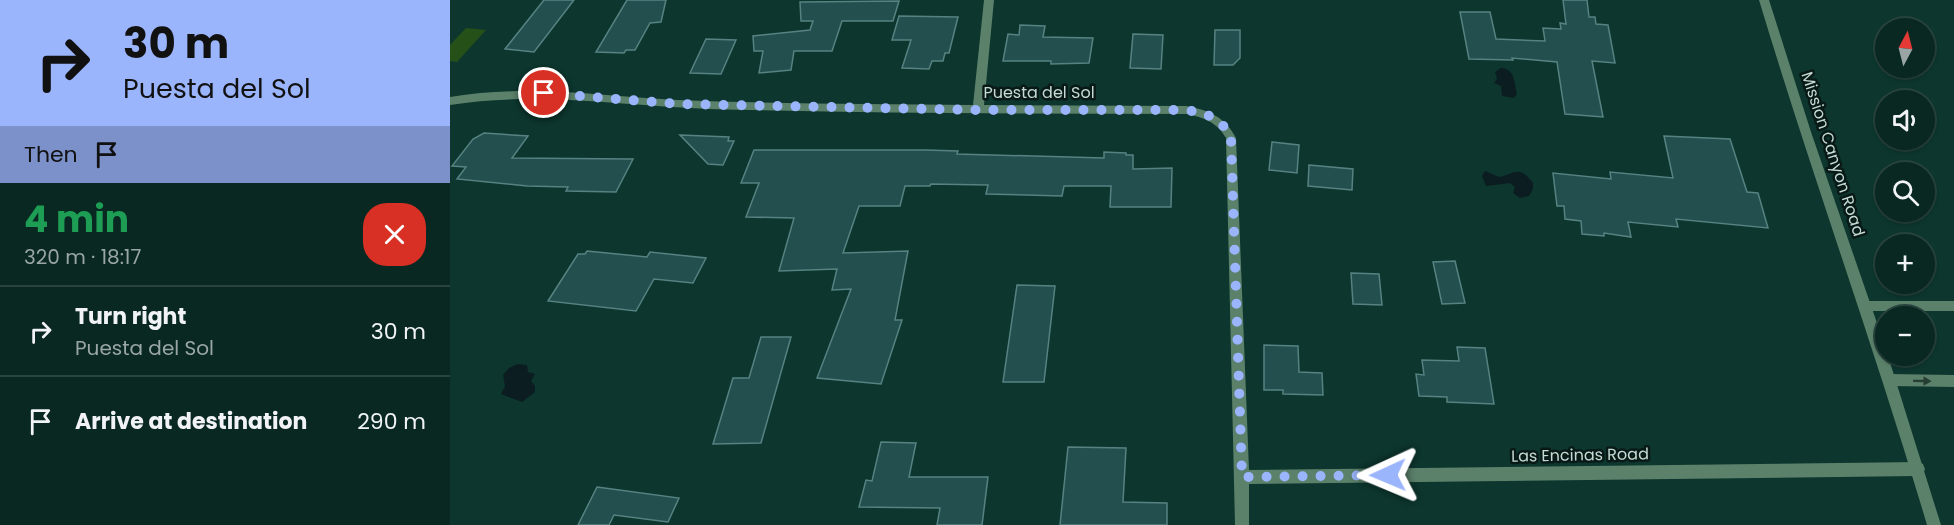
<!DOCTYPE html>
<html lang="en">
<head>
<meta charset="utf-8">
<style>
	:root { --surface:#092822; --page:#17342f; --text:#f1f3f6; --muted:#99a6a5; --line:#294440 }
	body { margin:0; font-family:Poppins,sans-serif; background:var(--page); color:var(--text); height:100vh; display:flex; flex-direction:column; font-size:22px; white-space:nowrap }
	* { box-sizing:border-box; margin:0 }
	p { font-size:20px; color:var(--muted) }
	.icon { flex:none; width:33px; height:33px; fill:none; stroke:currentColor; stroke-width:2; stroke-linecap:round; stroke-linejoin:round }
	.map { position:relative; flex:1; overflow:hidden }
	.side { display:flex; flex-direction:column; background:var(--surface); width:450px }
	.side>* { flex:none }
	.banner { background:#9bb5fd; color:#111; overflow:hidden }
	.needle { width:39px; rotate:7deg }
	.buttons { position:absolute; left:1425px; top:18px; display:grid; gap:12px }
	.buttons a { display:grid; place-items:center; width:60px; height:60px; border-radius:50%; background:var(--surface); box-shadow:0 2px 4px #0004,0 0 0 2px var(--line); font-size:30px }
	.pin { position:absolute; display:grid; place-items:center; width:51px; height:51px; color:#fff; margin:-26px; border:3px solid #fff; border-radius:50%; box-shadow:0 2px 6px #0007 }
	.me { position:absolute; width:66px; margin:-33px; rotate:269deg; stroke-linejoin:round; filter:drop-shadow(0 0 4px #0008) }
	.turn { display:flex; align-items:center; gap:21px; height:126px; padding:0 24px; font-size:27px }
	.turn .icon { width:78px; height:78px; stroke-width:2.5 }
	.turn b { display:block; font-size:42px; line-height:51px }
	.then { display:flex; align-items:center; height:57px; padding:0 24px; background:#0003; gap:12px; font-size:22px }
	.round { display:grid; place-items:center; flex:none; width:63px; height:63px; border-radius:24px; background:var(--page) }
	.overview { display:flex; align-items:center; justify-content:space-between; height:102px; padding:0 24px }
	h1 { font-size:36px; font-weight:700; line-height:45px; color:#1e9e55 }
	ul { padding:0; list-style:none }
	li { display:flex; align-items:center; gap:18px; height:90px; padding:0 24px; border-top:2px solid var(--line) }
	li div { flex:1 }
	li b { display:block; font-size:22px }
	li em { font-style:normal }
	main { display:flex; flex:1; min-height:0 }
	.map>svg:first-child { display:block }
</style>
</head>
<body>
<main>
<section class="side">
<div class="banner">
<div class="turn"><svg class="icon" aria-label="right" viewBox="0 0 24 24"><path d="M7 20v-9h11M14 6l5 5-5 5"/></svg><div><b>30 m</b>Puesta del Sol</div></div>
<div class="then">Then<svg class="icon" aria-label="arrive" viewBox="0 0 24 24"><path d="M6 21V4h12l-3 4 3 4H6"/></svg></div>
</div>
<div class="overview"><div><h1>4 min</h1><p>320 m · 18:17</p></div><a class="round" style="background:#d93025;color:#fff"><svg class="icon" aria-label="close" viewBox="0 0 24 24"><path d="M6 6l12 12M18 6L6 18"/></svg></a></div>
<ul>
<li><svg class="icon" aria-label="right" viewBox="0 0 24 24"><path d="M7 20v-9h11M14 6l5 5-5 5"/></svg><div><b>Turn right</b><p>Puesta del Sol</p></div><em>30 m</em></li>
<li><svg class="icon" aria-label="arrive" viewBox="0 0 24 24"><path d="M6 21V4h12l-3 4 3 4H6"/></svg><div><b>Arrive at destination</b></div><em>290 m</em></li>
</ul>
</section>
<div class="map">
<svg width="1504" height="525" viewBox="0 0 1504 525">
	<rect width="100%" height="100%" fill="#0c362e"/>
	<path fill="#255119" d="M16,28L36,30L7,62L0,61V45Z"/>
	<g fill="#0b1d20">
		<path d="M1051,68C1065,69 1064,82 1067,94L1064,98L1052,96L1051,86L1044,83L1047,79L1045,72Z"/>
		<path d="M1035,171L1049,177C1067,173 1069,165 1083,183V189L1079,196L1070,198L1063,193L1065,187L1060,183L1036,186L1032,176Z"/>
		<path d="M68,364L77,365L78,372L85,374L81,381L85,386V392L72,402L51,394L55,386L53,375L59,368Z"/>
	</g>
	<g fill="#234f4f" stroke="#568282" stroke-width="1.5">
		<path d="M94,0H124L84,52L55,49Z"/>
		<path d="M177,0H216L211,22L200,23L185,50H176L174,53L146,52Z"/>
		<path d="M1113,0H1137L1139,17H1145L1146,24L1158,25L1165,63L1142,61L1153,117L1115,114L1107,62L1062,58L1063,60L1019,59L1010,12H1040L1046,39L1095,41L1093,28L1111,29L1110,23L1116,24Z"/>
		<path d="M449,1L443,21H392L382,51H344L341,70L309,73L313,51H304L303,36L360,30L363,21H351L350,2Z"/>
		<path d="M449,16L508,17L499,53H495L493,61H482L479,69L452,68L461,40H442Z"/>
		<path d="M570,25L595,26L593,37L643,38L639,63L601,64V61H553L558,34L569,35Z"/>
		<path d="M765,30H790V58L783,65H764Z"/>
		<path d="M683,34L713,35L711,69L680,68Z"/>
		<path d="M256,39L286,40L271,74L240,73Z"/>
		<path d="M34,133L78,136L62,158L183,159L166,192L116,191L118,187L77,186L7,179L16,167L2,166L23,139Z"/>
		<path d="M230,135L279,137L278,141H284L273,165L258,164Z"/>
		<path d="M1214,136L1280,139L1297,192L1308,193L1318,228L1226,219L1228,227L1178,222L1181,237L1154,233V236L1132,234L1131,221L1115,219L1114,206H1107L1103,173L1161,179L1160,172L1223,178Z"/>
		<path d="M822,142L849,145L847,173L819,170Z"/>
		<path d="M304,150H476L508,151L507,154L654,158V152L676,153V155H683V169L722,168L721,207H660L661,186H614L612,196L536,194L538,185L481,184L480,186H455L450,206H409L393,253L458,251L445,320H452L431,384L367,378L401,289L382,290L387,269L329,271L344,218L296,217L309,183H291Z"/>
		<path d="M859,165L903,169L902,190L858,186Z"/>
		<path d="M137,251L197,257L200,252L256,258L243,283L204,279L186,311L98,301L128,254H135Z"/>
		<path d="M1005,261L1015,303L992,304L983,262Z"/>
		<path d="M901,273L929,274L932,305L903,304Z"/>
		<path d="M567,285L605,286L594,382H553Z"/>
		<path d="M311,337H341L311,443L263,444L283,378H299Z"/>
		<path d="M814,345L848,346L849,372L872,373L873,395L833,394V390H814Z"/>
		<path d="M1007,347L1035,348L1044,404L997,402V397L969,396L966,374L974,375L972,360L1009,361Z"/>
		<path d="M431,442L466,443L459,477H538L532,525H487L490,508L409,507L416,480L422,481Z"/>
		<path d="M618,447L676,448L673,502L717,503V525H610Z"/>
		<path d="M147,487L229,498L218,522L164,515L159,525H128Z"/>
	</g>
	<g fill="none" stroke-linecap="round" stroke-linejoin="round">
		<g fill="#5b816a" fill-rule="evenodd">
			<path d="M1415,301H1504V311H1415L1411,310L1409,306L1411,302Z"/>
			<path d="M1440,374L1504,375V387L1440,386L1435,384L1433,380L1435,376Z"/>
		</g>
		<path fill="#5b816a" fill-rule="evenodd" d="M534,0H544L534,105L736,106C759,110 775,117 786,138L799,470L1468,462L1473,464L1475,469L1473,474L1468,476L799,484V525H785L776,138C767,122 753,117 736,114C577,114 418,113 258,109C172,106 86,91 0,105V97C78,84 149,96 227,100C326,104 425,104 523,105Z"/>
		<path fill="#5b816a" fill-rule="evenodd" d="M1309,0H1319L1361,132L1436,349V356H1438L1491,525H1477C1425,349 1362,176 1309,0Z"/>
	</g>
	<defs><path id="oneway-solid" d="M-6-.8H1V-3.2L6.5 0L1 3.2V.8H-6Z" transform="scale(1.5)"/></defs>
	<use fill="#263e33" href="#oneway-solid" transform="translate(1472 381) rotate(1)"/>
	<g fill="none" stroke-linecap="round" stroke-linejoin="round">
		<path stroke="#9bb5fd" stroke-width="10" stroke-dasharray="0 18" d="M94,93L228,104L528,110H736C756,113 772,118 781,138L792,477L938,475"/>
	</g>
	<g text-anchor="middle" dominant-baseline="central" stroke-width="5" stroke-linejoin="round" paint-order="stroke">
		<g font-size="16" fill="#c4dad4" stroke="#091a16">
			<text x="589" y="92">Puesta del Sol</text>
			<text transform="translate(1383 154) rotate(72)">Mission Canyon Road</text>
			<text transform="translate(1130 455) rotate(-1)">Las Encinas Road</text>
		</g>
	</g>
</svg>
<div class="buttons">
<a><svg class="needle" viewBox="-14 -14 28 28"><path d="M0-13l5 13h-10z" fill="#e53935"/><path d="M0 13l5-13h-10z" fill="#99a6a5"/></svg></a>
<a><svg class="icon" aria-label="sound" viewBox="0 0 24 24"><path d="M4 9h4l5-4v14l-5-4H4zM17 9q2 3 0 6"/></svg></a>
<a><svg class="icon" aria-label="search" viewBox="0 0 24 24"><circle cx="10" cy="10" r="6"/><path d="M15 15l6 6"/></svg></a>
<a>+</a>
<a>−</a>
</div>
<div class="pin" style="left:94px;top:93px;background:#d93025"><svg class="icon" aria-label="arrive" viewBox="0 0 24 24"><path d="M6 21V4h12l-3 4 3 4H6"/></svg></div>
<svg class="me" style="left:938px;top:475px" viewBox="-20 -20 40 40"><path d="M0-17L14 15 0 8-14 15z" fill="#9bb5fd" stroke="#fff" stroke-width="4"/></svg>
</div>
</main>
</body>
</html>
